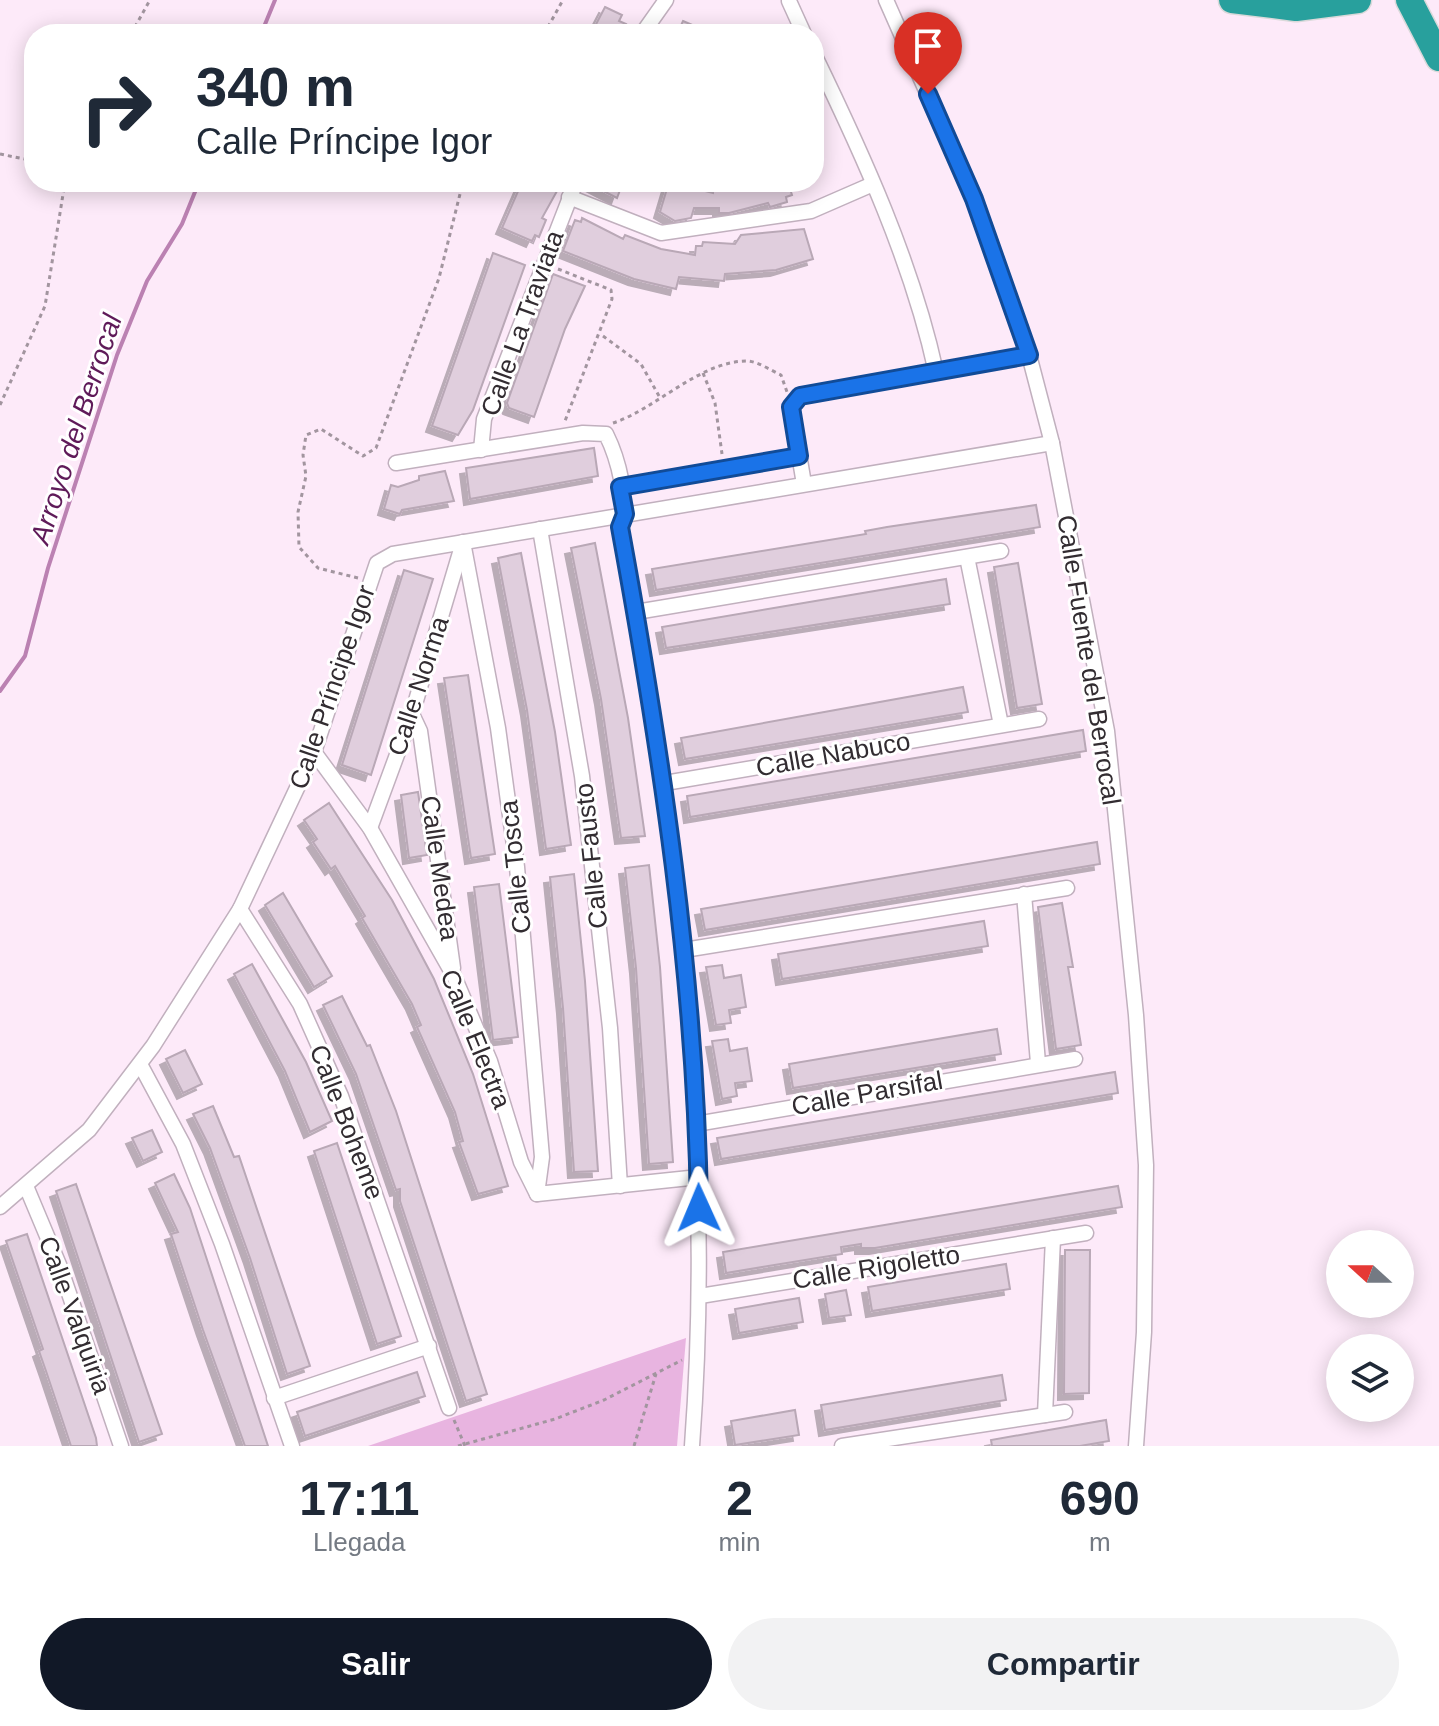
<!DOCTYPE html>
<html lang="es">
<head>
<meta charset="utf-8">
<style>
	:root { --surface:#fff; --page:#f2f2f3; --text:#1f2937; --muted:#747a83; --accent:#111827 }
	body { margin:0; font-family:Arial,sans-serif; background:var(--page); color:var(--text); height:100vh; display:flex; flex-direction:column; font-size:30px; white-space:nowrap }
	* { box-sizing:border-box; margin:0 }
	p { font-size:26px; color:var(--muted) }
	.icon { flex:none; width:44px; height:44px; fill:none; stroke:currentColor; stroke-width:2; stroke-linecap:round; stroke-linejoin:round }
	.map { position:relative; height:1446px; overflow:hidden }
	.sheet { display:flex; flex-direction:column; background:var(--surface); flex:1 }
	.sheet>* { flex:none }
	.guide { position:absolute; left:24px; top:24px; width:800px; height:168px; border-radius:32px; box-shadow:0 4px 20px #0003; background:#fff; color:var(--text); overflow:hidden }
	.needle { width:52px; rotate:291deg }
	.controls { position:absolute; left:1326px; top:1230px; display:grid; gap:16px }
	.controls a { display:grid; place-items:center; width:88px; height:88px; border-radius:50%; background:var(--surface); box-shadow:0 4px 20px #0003; font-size:40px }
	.pin { position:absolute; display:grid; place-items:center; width:68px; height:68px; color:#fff; margin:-82px -34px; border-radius:50% 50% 50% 0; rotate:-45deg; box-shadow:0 0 8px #0007 }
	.pin .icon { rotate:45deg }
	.me { position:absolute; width:88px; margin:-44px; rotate:359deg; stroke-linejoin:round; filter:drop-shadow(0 0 6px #0008) }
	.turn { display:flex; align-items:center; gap:28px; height:168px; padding:0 40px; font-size:36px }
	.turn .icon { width:104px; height:104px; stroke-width:2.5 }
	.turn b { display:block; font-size:56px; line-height:68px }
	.eta { display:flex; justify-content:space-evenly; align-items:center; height:136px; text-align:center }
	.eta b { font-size:48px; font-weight:700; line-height:56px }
	.action { display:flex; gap:16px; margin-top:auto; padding:16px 40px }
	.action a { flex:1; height:92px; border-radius:48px; background:var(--accent); color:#fff; font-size:32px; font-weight:700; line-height:92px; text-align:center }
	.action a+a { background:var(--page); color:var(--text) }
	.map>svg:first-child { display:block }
</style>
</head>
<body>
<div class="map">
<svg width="1439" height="1446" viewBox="0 0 1439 1446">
	<defs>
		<filter id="shadow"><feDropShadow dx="-6" dy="6" stdDeviation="0" flood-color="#0004"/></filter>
	</defs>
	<rect width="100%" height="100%" fill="#fdeaf9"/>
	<path fill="#e8b4e0" d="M686,1338L677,1446H368Z"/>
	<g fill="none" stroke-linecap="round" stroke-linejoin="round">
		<g stroke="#bb81b2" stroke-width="4">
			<path d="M261,34L275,0"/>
			<path d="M0,691L25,656L48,568L117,355L147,281L182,224L199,182"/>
		</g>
	</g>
	<g fill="#e0cedd" stroke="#b9a8b6" stroke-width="2" filter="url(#shadow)">
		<path d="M605,7L622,15L619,21L626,24L621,34H591Z"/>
		<path d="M683,21L713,34H677Z"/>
		<path d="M522,182H562L542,218L546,220L539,237L535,235L532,241L502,228Z"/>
		<path d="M586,182H623L617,198Z"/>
		<path d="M669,182L713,193V182H788L792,195L786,197L787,202L770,207L768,203L729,213H719V208H694L691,218L675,221L660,212Z"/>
		<path d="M582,218L623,239L625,235L661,249L695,255L696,246H702L703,242L735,244L741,235L804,229L813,259L776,270L725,274L724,281L679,277L676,289L634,279L563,251L575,220L581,222Z"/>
		<path d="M493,253L525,265L473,410L458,435L432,426Z"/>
		<path d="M553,274L585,286L565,329L534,417L509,408L507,403Z"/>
		<path d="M594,448L598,476L470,499L466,468Z"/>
		<path d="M445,471L454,501L402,510L400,514L384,509L391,485L398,487L419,480V476Z"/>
		<path d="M1036,505L1040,527L656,590L652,569L866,534L865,531L887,527Z"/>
		<path d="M595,543L628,718L645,836L621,838L601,699L571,548Z"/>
		<path d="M521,553L555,732L571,845L546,849L527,710L498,558Z"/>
		<path d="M1018,563L1042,704L1017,708L994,567Z"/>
		<path d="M404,570L433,579L371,775L342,765Z"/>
		<path d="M946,579L950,604L666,648L662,627Z"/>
		<path d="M468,675L495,854L471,858L444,678Z"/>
		<path d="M963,687L968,712L685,759L681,738Z"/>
		<path d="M1083,730L1086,751L690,817L687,796Z"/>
		<path d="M418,792L427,855L409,858L401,795Z"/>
		<path d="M329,803L392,900L434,979L473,1074L508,1186L478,1194L459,1142L463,1141L455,1112L417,1027L421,1025L412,1004L362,918L365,916L335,866L331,869L313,842L317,839L304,820Z"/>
		<path d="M1097,842L1100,864L705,930L701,909Z"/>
		<path d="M649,865L660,967L673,1162L649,1164L636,968L625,868Z"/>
		<path d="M574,874L585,981L598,1171L574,1172L563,1008L550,877Z"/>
		<path d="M499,884L518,1037L493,1040L474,887Z"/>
		<path d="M283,893L332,976L314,987L265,905Z"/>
		<path d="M1062,903L1073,967H1068L1081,1045L1056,1049L1038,907Z"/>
		<path d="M984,921L988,946L782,979L778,954Z"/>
		<path d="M252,964L306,1062L332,1121L310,1132L285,1071L234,974Z"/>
		<path d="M722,965L724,978L741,975L746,1007L729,1010L731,1023L716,1025L706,967Z"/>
		<path d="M342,996L367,1046L370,1045L396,1111L487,1394L466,1401L400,1201V1189L396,1190L356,1074L323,1005Z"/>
		<path d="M997,1029L1001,1054L793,1088L789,1064Z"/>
		<path d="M728,1039L730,1051L747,1048L752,1081L735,1083L737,1096L722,1099L712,1041Z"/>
		<path d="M185,1050L202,1084L183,1093L166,1059Z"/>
		<path d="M1115,1072L1118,1093L721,1159L717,1138Z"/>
		<path d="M213,1106L234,1157L239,1156L310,1366L287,1374L250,1258L210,1148L193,1114Z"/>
		<path d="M152,1130L162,1152L143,1161L132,1138Z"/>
		<path d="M337,1143L401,1336L377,1344L314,1151Z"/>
		<path d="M174,1174L190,1208L268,1446H245L203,1330L171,1234L178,1232L155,1183Z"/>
		<path d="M76,1184L162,1434L139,1442L56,1191Z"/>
		<path d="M1118,1186L1122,1207L875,1248H861V1244L841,1247L842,1254L726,1273L723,1252Z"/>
		<path d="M27,1234L96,1438L97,1446H71L46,1371L39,1351L43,1349L6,1241Z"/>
		<path d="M1065,1250H1090L1089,1393L1064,1394Z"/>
		<path d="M1006,1264L1010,1289L872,1311L868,1287Z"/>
		<path d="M846,1290L851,1315L829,1318L825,1294Z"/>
		<path d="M799,1298L803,1322L739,1333L735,1309Z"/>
		<path d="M417,1372L425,1396L305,1436L297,1412Z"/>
		<path d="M1002,1375L1006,1400L825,1430L821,1405Z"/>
		<path d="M795,1410L799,1435L735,1445L731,1421Z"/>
		<path d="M1106,1420L1109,1441L1080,1446H992L991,1440Z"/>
	</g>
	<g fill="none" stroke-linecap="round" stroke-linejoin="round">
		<g stroke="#c1b0be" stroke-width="17">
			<g id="minor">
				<path d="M886,0L974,199L1029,355L1052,443L1107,731L1136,1015L1146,1165L1144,1332L1136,1446"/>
				<path d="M789,1L804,34"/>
				<path d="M642,34L666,0"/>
				<path d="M814,54C863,155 912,262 936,372"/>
				<path d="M569,197L661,233L811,211L873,184"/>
				<path d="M481,450L484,419L576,182"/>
				<path d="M396,463L583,433L606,434C618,458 630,502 620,527C677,830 715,1137 692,1446"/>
				<path d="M804,484L791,407L800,396L1029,355"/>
				<path d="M620,487L799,456"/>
				<path d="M540,529L582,776L610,1028L620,1186"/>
				<path d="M463,542L498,728L517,867L542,1157L537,1194"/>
				<path d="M967,557L1001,725"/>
				<path d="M636,612L1001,551"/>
				<path d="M412,714L420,731L453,968"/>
				<path d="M314,752L370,828L454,976L490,1061L521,1162L537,1194L699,1177"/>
				<path d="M665,783L1039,719"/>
				<path d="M370,828L412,714L462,546"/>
				<path d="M1024,894L1038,1063"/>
				<path d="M240,909L300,1004L341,1096L449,1408"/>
				<path d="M684,950L1067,888"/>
				<path d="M140,1064L183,1144L222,1244L292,1446"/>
				<path d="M696,1124L1075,1059"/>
				<path d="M26,1186L60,1267L121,1446"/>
				<path d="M0,1207L89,1130L153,1046L240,909L314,752L377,563L393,554L1052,443"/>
				<path d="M700,1296L1086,1233"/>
				<path d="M274,1398L429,1346"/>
				<path d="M1045,1415L1053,1238"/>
				<path d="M842,1446L1065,1412"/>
			</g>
		</g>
		<g stroke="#dad9da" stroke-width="29">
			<g id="motorway">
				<path d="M1232,0L1296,8L1358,0"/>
				<path d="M1409,0L1439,58"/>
			</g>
		</g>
		<g stroke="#a2959f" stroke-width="3" stroke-dasharray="4 4" stroke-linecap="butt">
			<path d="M131,34L150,0"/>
			<path d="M544,34L563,0"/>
			<path d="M0,154L34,161"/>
			<path d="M558,269L611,290L612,299L565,421"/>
			<path d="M603,336L641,364L659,396"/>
			<path d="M703,373L715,403L722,454"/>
			<path d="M0,405L45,306L65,182"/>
			<path d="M613,423C656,409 700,361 747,361C757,361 772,371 781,375L787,392"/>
			<path d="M358,578L318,568L299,547L298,512L306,476L303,455L306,435L321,429L363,456L376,448L439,278L463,182"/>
			<path d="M454,1420L465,1446"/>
			<path d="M458,1446L555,1419L604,1400L682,1360"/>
			<path d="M634,1446L656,1374"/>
		</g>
		<use href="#minor" stroke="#fff" stroke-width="14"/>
		<use href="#motorway" stroke="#28a09d" stroke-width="26"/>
	</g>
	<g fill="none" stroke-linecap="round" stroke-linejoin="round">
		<g stroke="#114b97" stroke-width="20">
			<path id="route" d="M699,1208C696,978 661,752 620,527L625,514L620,487L799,456L791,407L800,396L1029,355L974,199L928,94"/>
		</g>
		<use href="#route" stroke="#1a73e8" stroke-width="14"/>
	</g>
	<g text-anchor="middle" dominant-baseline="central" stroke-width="6" stroke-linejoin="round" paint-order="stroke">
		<g font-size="26" fill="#322c31" stroke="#fff">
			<text transform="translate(522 323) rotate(-70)">Calle La Traviata</text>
			<text transform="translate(1089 660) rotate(81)">Calle Fuente del Berrocal</text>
			<text transform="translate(418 686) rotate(-72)">Calle Norma</text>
			<text transform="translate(332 687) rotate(-71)">Calle Príncipe Igor</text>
			<text transform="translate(833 754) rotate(-10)">Calle Nabuco</text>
			<text transform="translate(591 856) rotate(-96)">Calle Fausto</text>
			<text transform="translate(515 867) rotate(-96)">Calle Tosca</text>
			<text transform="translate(440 868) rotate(82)">Calle Medea</text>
			<text transform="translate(476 1039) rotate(68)">Calle Electra</text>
			<text transform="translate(867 1093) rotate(-10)">Calle Parsifal</text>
			<text transform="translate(347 1122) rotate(69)">Calle Boheme</text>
			<text transform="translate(876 1267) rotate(-9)">Calle Rigoletto</text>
			<text transform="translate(75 1315) rotate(70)">Calle Valquiria</text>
		</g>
		<g font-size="28" font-style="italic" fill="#5f1a59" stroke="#fff">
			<text transform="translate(76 429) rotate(-72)">Arroyo del Berrocal</text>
		</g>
	</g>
</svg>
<div class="controls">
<a><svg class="needle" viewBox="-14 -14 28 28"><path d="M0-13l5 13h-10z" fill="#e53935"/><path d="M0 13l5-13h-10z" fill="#747a83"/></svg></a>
<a><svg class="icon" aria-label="layers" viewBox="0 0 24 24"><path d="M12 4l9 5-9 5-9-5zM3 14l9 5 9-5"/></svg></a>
</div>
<div class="pin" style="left:928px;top:94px;background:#d93025"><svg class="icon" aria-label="arrive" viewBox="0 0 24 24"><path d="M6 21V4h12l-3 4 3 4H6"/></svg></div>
<svg class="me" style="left:699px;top:1208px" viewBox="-20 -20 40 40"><path d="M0-17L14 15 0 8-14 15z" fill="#1a73e8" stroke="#fff" stroke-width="4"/></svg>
<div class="guide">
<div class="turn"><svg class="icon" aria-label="right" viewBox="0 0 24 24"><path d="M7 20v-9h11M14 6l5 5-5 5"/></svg><div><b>340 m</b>Calle Príncipe Igor</div></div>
</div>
</div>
<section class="sheet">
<div class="eta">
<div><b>17:11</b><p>Llegada</p></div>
<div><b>2</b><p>min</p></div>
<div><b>690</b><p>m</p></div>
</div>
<div class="action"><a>Salir</a><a>Compartir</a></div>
</section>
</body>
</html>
